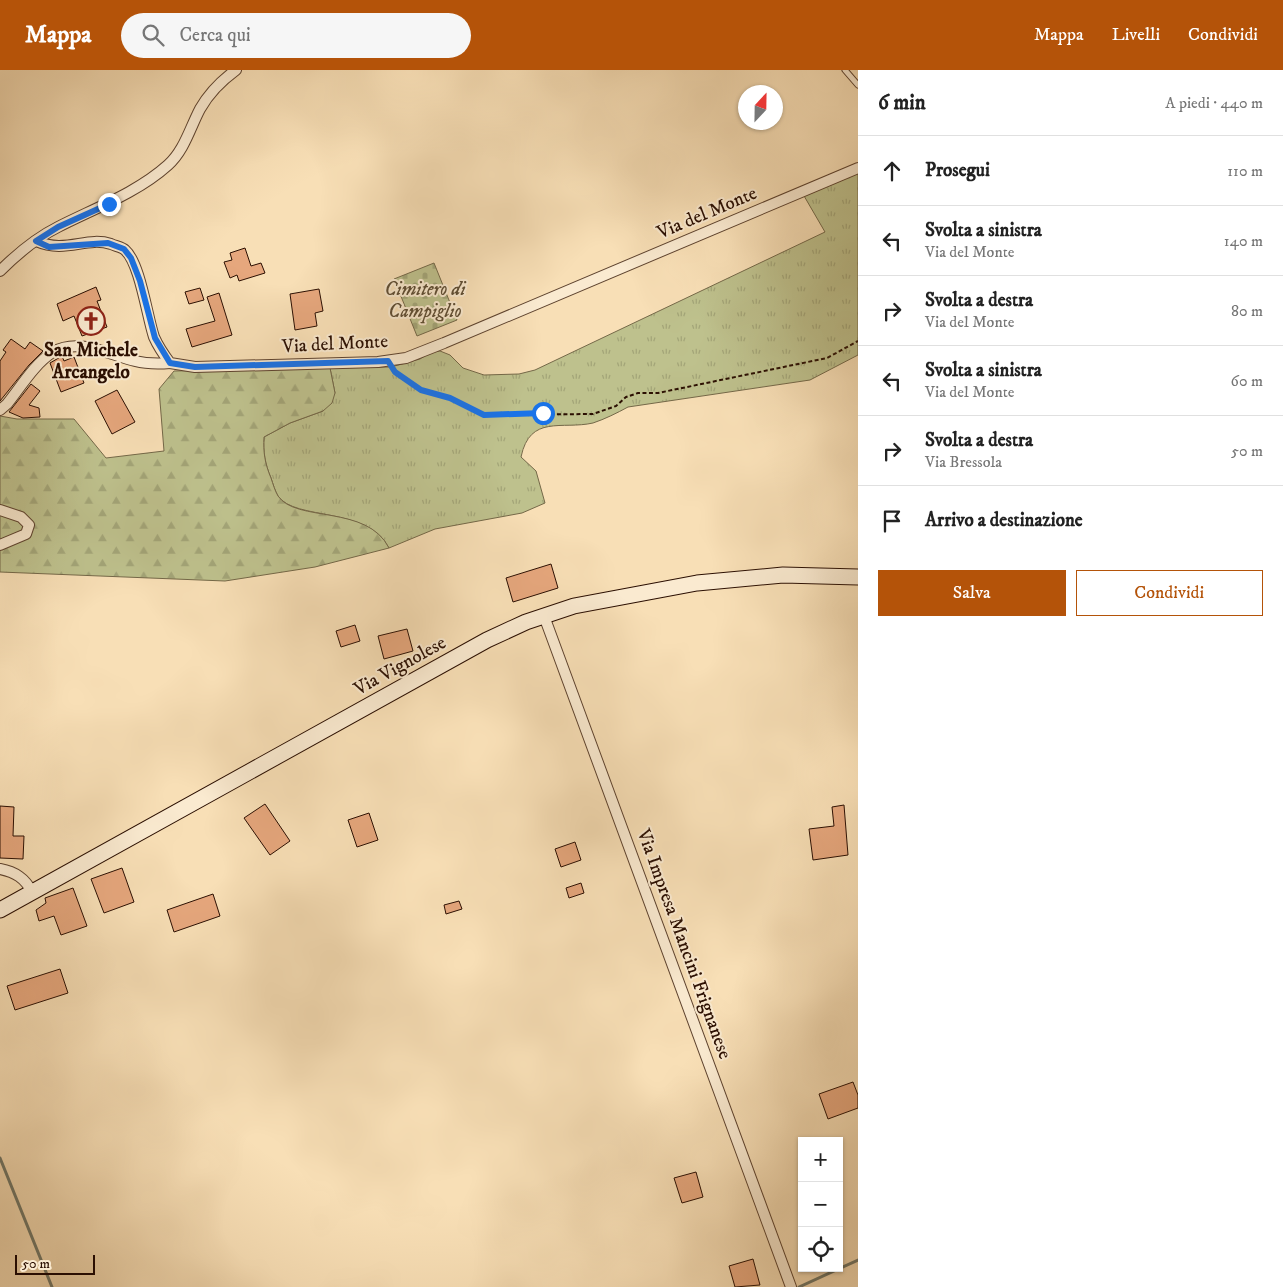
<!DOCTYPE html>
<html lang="it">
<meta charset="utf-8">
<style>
:root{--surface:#fff;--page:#f6f6f6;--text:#222;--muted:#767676;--line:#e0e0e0;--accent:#b45309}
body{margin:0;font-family:"IM FELL DW Pica",serif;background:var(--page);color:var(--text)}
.controls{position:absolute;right:15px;bottom:15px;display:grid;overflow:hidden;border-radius:0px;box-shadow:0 1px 4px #0004}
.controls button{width:45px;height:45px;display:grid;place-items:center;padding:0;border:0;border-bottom:1px solid var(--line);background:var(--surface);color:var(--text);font:25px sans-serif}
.compass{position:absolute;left:738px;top:15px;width:45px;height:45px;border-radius:50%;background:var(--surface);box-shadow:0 1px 4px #0004;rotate:22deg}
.scale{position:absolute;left:15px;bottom:12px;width:80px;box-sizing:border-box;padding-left:5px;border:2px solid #2b0f02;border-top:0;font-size:14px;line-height:18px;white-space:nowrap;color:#2b0f02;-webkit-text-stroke:4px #faead0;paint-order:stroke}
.stop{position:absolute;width:15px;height:15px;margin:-11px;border:4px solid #1a73e8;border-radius:50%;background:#fff}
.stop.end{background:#1a73e8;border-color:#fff;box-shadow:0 1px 5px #0008}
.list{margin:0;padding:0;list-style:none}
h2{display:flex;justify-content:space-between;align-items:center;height:65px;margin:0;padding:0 20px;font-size:21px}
h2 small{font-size:16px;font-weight:400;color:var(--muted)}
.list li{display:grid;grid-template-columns:32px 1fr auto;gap:15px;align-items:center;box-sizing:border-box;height:70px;padding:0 20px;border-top:1px solid var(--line)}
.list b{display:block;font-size:19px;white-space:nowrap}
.list p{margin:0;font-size:16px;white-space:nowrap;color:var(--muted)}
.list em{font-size:16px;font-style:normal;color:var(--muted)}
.actions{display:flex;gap:10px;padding:15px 20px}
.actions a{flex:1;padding:11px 0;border:1px solid var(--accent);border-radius:0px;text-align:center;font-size:18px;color:var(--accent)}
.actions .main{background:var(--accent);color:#fff}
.icon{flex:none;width:28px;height:28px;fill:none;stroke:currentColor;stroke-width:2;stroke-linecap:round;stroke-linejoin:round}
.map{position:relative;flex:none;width:858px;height:1217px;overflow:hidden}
header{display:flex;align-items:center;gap:30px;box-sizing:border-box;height:70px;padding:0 25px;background:var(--accent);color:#fff}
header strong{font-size:24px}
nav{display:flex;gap:28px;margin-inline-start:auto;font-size:18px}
.search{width:350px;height:45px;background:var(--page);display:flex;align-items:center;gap:12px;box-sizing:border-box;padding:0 18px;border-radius:28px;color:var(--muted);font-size:19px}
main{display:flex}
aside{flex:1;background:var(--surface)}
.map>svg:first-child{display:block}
.grass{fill:url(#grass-tufts);stroke:#746848}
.forest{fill:url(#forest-firs);stroke:#746848}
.cemetery{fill:url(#cemetery-stones);stroke:#746848}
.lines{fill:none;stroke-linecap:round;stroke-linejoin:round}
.stream{stroke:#6f7769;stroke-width:3}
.building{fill:#e6a77d;stroke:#2b0f02}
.lane-casing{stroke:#5e432f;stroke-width:7}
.street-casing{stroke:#5e432f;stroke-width:12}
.secondary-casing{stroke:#2b0f02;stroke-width:17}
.path{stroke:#2b0f02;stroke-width:2;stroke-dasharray:4 2.5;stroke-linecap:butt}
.lane{stroke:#faead0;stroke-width:5}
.street{stroke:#faead0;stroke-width:10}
.secondary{stroke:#faead0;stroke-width:15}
.route{stroke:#1a73e8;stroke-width:6}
.labels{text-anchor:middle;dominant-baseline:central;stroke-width:4;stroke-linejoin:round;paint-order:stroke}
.street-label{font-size:19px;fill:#2b0f02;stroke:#faead0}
.park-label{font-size:19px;font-style:italic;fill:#5e4d33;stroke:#faead0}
.poi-label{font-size:19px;font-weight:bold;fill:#2b0f02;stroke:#faead0}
</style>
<header>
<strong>Mappa</strong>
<div class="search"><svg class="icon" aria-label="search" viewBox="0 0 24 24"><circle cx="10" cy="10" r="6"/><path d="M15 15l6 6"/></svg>Cerca qui</div>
<nav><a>Mappa</a><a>Livelli</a><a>Condividi</a></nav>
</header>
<main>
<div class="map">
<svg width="858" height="1217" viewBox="0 0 858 1217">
<defs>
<pattern id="grass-tufts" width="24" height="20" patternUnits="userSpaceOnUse" patternTransform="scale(1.25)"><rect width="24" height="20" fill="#bec18d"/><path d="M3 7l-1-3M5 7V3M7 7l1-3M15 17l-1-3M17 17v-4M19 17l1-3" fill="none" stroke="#a3a578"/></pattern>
<pattern id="forest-firs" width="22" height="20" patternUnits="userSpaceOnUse" patternTransform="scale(1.25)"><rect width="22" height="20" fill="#bec18d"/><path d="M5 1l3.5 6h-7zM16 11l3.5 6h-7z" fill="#a3a578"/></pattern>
<pattern id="cemetery-stones" width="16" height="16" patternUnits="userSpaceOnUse" patternTransform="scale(1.25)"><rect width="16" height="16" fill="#bec18d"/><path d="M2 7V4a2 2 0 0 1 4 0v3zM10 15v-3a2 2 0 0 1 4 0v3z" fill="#a3a578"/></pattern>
</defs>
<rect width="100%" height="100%" fill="#f8dfb6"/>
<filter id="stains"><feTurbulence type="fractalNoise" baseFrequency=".004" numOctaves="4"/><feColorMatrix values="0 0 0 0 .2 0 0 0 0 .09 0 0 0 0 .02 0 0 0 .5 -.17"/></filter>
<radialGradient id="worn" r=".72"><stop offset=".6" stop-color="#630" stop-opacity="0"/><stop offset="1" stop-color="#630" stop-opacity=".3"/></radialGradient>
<path class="grass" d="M858,96v189l-48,25 -182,27c-11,6 -23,12 -35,16 -31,7 -63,-9 -72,34l15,14 9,32 -23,10 -87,16 -46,19c-21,-42 -94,-27 -111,-52 -3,-5 -5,-12 -7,-18 -6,-14 -8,-26 -7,-41l26,-14 33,-12 12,-18 -5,-25 61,-1 29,-8 11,-7 9,-1 10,4 13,13 21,7 35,-1 16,-4 290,-138 -25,-43z"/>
<path class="forest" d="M330,298l5,25 -3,10 -9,8 -33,12 -26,14c-1,15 1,27 7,41 2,6 4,13 7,18 18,27 89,8 111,52l-74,19 -90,14 -225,-9v-156l17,3h57l32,39 58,-7 -5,-62 15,-18z"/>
<path class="cemetery" d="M434,193l23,57 -40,16 -23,-57z"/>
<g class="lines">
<g class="stream">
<path d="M0,1088l52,129"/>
<path d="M799,1217l59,-27"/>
</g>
</g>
<g class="building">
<path d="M245,178l6,18 10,-3 4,10 -26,8 -2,-6 -7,3 -6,-16 8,-2 -2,-7z"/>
<path d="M96,217l5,13 -4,1 10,26 -25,9 -8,-20 -11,5 -6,-17z"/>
<path d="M200,218l4,12 -15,4 -4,-12z"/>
<path d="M319,219l4,22 -8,2 2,13 -22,4 -5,-36z"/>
<path d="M219,223l13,42 -40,12 -6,-18 29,-8 -8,-24z"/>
<path d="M11,269l14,10 5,-7 13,9 -14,14 -29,36v-40l6,-9 -3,-2z"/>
<path d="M62,286l2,5 10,-4 10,26 -23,9 -11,-29z"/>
<path d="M31,314l9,7 -11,14 10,3 1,9 -17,1 -14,-6z"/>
<path d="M117,320l18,32 -23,12 -17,-33z"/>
<path d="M551,494l7,24 -45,14 -7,-24z"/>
<path d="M355,555l5,16 -19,6 -5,-16z"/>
<path d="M407,559l6,22 -29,8 -6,-23z"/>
<path d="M265,734l25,37 -20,14 -26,-37z"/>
<path d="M844,735l4,50 -35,5 -4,-31 25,-3 -2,-19z"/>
<path d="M0,736l14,1 -1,29h11l-1,23 -23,-1z"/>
<path d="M369,743l9,27 -21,7 -9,-27z"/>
<path d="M575,772l6,18 -20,7 -6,-18z"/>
<path d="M122,798l12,34 -30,11 -13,-34z"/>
<path d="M581,813l3,10 -15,5 -3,-10z"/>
<path d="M73,818l14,38 -26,9 -7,-19 -15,5 -3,-11 10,-7 -1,-5z"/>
<path d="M213,824l7,22 -46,16 -7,-22z"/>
<path d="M459,831l3,8 -16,5 -2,-9z"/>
<path d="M60,899l8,24 -53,17 -8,-24z"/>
<path d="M853,1012l5,13v13l-30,11 -9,-25z"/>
<path d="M696,1102l7,25 -21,6 -8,-25z"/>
<path d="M753,1189l7,26 -25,2 -6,-21z"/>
</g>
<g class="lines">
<defs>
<path id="lane" d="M845,0l13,15"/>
<g id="street">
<path d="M36,171c30,13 50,-5 75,3 4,2 11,3 14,6 15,13 22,66 29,87 4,9 10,18 16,26l25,4 183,-5 28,-4 38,-15 414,-175"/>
<path d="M0,201c17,-17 36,-33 58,-44 35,-18 79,-34 110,-62 16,-14 22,-37 32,-56 9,-16 21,-28 36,-39"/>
<path d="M0,340l7,-6c13,-16 28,-41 46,-52 26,-15 57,3 82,9 12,3 23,3 35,2"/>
<path d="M0,440l21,7 8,8 -3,9 -26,11"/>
<path d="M544,546l247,671"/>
<path d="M0,799c15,3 25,9 32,23"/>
</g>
<path id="secondary" d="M0,840l487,-270 39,-18 48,-16 123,-23 86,-8 75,2"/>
</defs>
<use href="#lane" class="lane-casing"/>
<use href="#street" class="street-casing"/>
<use href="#secondary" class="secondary-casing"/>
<path class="path" d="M393,300l28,20 30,8 33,17 109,-1 23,-8 10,-9 12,-4h20l169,-35 31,-17"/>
<use href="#lane" class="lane"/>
<use href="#street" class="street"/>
<use href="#secondary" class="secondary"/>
</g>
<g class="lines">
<path class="route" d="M109,134l-51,23 -22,14 13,6 59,-4 16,6 7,9 9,23 15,57 15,25 25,4 193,-6 7,11 26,18 29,8 34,17 59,-2"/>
</g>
<defs>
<symbol id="church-ring" viewBox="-11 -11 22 22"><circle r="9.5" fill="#faead0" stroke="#8f2418" stroke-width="1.5"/><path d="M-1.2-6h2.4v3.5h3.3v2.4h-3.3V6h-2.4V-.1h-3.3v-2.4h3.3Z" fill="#8f2418"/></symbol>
</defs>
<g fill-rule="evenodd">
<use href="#church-ring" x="75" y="235" width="32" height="32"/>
</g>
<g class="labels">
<g class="street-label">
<text transform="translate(707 143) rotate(-23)">Via del Monte</text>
<text transform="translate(335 274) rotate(-3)">Via del Monte</text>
<text transform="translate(400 596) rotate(-29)">Via Vignolese</text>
<text transform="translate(684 874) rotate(70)">Via Impresa Mancini Frignanese</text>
</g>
<g class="park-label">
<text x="425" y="219">Cimitero di<tspan x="425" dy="22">Campiglio</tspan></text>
</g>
<g class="poi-label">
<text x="91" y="280">San Michele<tspan x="91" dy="22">Arcangelo</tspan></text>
</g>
</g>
<rect width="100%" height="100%" filter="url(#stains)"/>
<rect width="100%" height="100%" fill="url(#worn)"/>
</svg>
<div class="controls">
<button>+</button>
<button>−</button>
<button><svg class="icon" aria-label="locate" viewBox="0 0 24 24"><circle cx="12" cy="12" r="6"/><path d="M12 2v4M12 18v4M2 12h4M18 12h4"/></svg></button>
</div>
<svg class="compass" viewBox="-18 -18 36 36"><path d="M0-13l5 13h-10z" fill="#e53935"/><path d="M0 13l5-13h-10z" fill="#767676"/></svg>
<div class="scale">50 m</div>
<div class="stop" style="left:543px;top:343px"></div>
<div class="stop end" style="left:109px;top:134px"></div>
</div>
<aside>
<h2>6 min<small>A piedi · 440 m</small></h2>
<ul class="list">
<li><svg class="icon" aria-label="ahead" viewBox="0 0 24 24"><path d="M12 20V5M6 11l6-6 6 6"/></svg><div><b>Prosegui</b></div><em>110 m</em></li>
<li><svg class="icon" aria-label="left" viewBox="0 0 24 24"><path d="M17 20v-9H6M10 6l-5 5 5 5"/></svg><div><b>Svolta a sinistra</b><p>Via del Monte</p></div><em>140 m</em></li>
<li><svg class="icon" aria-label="right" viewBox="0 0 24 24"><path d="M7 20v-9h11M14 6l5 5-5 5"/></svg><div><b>Svolta a destra</b><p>Via del Monte</p></div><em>80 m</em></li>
<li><svg class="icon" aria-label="left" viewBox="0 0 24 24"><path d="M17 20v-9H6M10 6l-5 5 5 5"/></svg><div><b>Svolta a sinistra</b><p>Via del Monte</p></div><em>60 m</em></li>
<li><svg class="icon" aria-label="right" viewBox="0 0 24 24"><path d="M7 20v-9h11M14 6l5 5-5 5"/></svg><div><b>Svolta a destra</b><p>Via Bressola</p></div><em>50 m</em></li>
<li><svg class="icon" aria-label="arrive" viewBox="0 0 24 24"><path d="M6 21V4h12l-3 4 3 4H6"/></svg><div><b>Arrivo a destinazione</b></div></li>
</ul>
<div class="actions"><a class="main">Salva</a><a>Condividi</a></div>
</aside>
</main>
